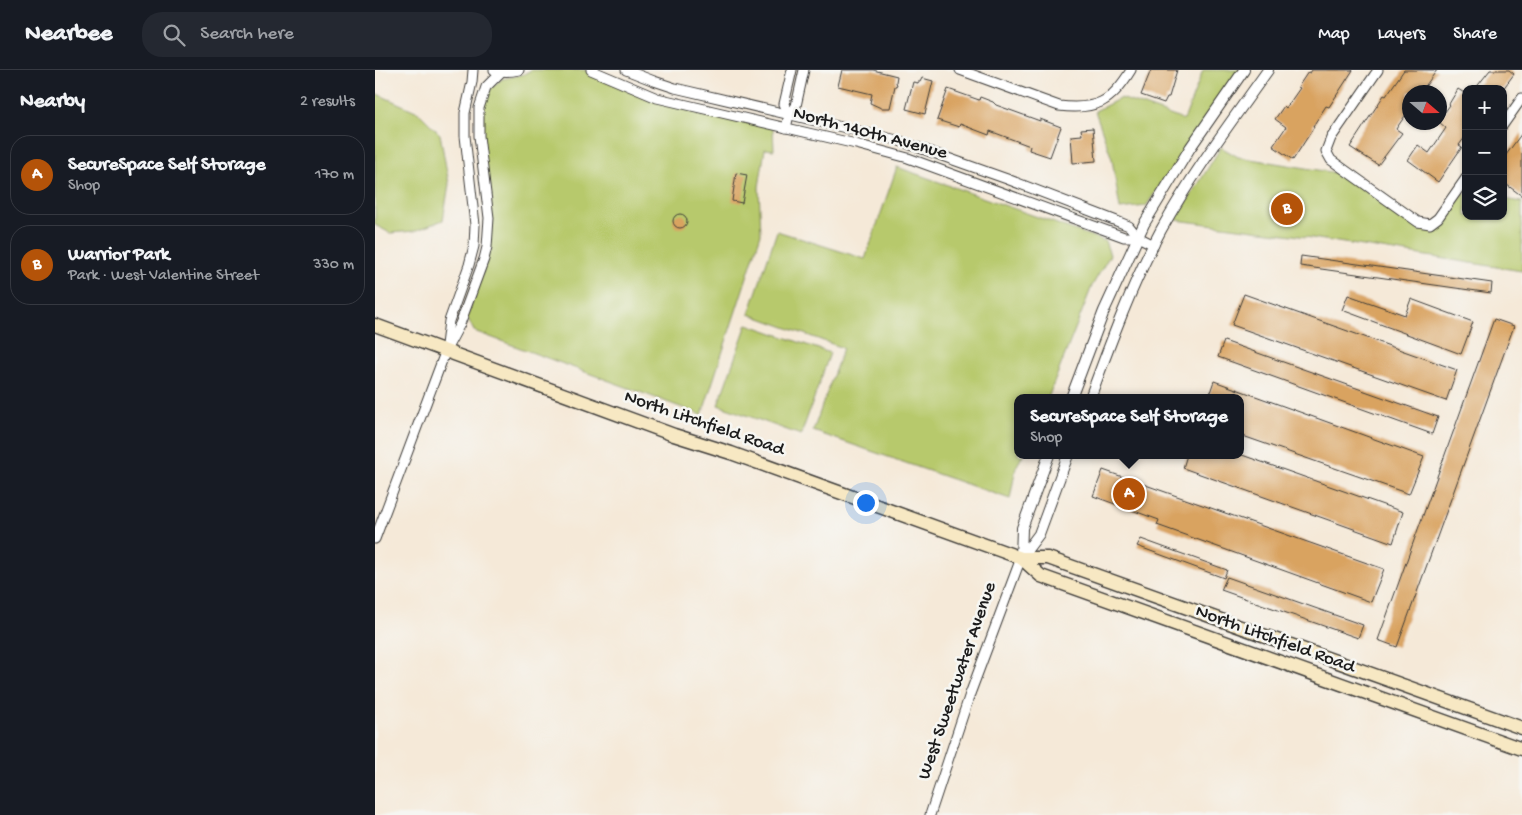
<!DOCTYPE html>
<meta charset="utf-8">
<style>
:root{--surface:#171b24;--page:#242831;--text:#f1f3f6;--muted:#9ea1a6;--line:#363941;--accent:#b45309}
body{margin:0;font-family:"Gochi Hand",sans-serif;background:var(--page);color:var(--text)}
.controls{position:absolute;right:15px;top:15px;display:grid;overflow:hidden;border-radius:10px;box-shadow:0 1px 4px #0004}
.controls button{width:45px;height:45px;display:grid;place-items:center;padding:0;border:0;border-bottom:1px solid var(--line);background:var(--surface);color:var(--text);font:25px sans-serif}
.compass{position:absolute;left:1027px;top:15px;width:45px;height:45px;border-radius:50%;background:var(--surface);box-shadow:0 1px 4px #0004;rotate:110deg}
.you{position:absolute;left:490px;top:432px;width:18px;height:18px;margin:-12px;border:4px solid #fff;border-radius:50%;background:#1a73e8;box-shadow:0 0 0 8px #1a73e833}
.badge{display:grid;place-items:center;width:32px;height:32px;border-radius:50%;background:var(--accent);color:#fff;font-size:16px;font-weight:700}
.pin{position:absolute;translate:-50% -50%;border:2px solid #fff;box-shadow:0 1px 5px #0006}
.popup{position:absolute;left:639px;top:324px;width:230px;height:65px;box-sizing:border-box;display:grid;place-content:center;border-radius:10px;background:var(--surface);filter:drop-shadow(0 1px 4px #0005);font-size:16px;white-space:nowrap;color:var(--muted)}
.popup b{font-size:19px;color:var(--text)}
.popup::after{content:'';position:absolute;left:50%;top:100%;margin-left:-10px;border:10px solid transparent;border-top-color:var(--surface)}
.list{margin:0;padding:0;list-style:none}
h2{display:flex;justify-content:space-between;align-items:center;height:65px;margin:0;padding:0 20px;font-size:21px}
h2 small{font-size:16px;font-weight:400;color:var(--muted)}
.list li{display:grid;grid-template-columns:32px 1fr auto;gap:15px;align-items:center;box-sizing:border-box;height:80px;margin:0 10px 10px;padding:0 10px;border:1px solid var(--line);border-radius:20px}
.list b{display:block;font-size:19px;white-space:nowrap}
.list p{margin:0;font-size:16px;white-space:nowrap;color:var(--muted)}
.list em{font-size:16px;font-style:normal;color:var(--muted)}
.icon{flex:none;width:28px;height:28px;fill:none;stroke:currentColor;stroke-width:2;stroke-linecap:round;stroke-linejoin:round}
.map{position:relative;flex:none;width:1147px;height:745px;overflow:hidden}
header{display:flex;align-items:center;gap:30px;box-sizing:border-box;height:70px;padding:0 25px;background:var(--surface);border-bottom:1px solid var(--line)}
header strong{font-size:24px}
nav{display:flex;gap:28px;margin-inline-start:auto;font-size:18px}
.search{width:350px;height:45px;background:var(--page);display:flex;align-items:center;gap:12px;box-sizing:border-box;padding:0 18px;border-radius:20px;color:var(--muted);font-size:19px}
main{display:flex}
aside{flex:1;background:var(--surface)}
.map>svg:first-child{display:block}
.green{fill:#b7c96c;stroke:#6a7244}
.building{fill:#d9a361}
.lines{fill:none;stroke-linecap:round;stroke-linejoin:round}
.minor-casing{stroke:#3d3b38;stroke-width:11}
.tertiary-casing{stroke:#3d3b38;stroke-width:12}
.secondary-casing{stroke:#3d3b38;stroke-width:15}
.minor{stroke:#fff;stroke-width:9}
.tertiary{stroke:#fff;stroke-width:10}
.secondary{stroke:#f7e8c3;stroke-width:12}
.labels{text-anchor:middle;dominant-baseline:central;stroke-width:5;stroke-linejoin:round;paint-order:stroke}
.street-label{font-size:19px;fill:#1c1c1c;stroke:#f6f6f2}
</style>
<header>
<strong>Nearbee</strong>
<div class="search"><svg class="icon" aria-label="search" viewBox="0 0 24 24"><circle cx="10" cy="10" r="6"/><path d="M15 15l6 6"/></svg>Search here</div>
<nav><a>Map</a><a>Layers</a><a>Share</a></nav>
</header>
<main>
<aside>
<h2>Nearby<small>2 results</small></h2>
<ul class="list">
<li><span class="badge">A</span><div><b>SecureSpace Self Storage</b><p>Shop</p></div><em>170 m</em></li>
<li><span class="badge">B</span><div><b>Warrior Park</b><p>Park · West Valentine Street</p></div><em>330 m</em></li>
</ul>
</aside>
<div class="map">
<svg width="1147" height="745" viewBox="0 0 1147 745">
<rect width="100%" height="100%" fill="#f6f6f2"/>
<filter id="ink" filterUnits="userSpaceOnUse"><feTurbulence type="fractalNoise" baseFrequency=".02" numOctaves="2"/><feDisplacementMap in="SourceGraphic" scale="10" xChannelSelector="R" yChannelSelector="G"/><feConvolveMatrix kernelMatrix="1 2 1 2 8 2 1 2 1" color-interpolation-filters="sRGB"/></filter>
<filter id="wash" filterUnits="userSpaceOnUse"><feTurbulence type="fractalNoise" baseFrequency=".0096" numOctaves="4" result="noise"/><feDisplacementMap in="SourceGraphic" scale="20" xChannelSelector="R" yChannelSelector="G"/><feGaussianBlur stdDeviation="1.12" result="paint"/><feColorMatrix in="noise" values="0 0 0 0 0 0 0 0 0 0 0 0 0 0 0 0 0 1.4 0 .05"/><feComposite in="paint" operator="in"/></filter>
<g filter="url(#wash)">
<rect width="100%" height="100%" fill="#f5e9d8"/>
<g class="green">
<path d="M156,0h55l38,17 149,41 1,22 -9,-1 -6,38 2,47 -59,181 -228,-84 -7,-14 21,-60 -7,-129 2,-24 8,-16 11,-9 22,-5z"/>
<path d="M828,0h37l-94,136 -26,3 -8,-50 -17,-48 26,-13 63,22z"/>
<path d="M0,23l43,19 22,22 9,50 -6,36 -28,11 -25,2 -15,-8z"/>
<path d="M846,77l17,10 105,17 73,52c26,6 34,-13 47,-33l3,1v22h37v-17l19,3v69l-229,-36 -117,-15z"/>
<path d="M522,97l208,74 5,14 -18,31 -44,112h-30v57h5l-7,12 -6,32 -197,-68 30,-83 -94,-34 28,-83 88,28z"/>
<path d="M372,254l83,29 -29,82 -83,-30z"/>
</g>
<g id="blocks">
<g class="building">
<path d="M467,0h31l24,6 -1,6 1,3 -2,1 -5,22h-9l-11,-5 2,-9 -34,-8z"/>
<path d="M776,0h26l-8,27h-2l-3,6 -23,-8z"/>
<path d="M937,0h41l-24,37 -3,-1 -13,20 1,1 -21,33 -20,-14 13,-19 -11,-8 9,-13 2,2 14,-20 -2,-1 10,-15 2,1z"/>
<path d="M1029,0h33l-16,22h-12v18l-13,19 6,4 -24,32 -28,-18 34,-52 2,1z"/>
<path d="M1115,0h19l5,4 -11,15h-28z"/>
<path d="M547,8l11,3 -8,33 -19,-5 7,-27 5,1v-1h2z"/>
<path d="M573,19l31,11 1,-3 13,5 3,3 44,16v-2l21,8 -11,30 -21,-7 1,-4 -40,-15 -1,4 -29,-11 -1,3 -22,-7z"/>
<path d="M1083,19l8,5v42l-7,9 3,2 -24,35 -30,-22 10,-15 11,8 17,-25 -7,-6v-2l11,-15 -1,-1z"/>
<path d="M718,58l3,33 -23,2 -2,-27 11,-1 -1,-6z"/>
<path d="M1147,63v63l-19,-14v-23z"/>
<path d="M361,103l11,2 -5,28 -10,-2z"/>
<circle cx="305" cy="151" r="7"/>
<path d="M926,186l191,27 -1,10 -191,-27z"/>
<path d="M869,224l213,76 -11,31 -214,-76z"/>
<path d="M973,225l57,20 6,-16 62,23 -12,32 -119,-44z"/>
<path d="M1119,249l20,7 -117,321 -19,-7z"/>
<path d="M849,271l214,76 -6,17 -214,-77z"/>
<path d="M839,311l210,76 -15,37 -169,-59v-37h-32z"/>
<path d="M812,385h55l161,57 -10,31 -210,-75z"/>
<path d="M728,400l281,99 -13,33 -214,-77 2,-5 -66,-24z"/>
<path d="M766,469l86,31 -3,8 -87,-32z"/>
<path d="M852,507l136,48 -5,13 -137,-48z"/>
</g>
</g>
</g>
<g filter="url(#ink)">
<use href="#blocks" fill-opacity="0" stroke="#3d3b38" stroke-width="1"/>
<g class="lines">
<defs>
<g id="minor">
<path d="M119,0c8,2 16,2 25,0"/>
<path d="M216,0l66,28 199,46 52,14 216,79h14"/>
<path d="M251,0l28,11 21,7 222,52 110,39 107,41 15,6 9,11 16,8"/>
<path d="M585,0l99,36c37,4 52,-3 72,-36"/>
<path d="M1003,0l-47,68 -5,13 5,9 87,62 12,2 8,-6 28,-40"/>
<path d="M414,45l-5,-11 8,-34"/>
<path d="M1128,55l19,-27"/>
<path d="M411,58l3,-13 7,-9 8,-36"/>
<path d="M71,275l3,-24 20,-56 5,-19 1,-21 -10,-89v-23l7,-31 1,-12"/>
<path d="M0,469l71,-189 14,-26 24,-65 3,-12 2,-29 -10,-82v-28l7,-21 15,-15"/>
<path d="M555,745l40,-121 51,-136"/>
</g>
<g id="tertiary">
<path d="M696,328l33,-87 40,-87 46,-76 54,-78"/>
<path d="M715,328c21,-57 42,-114 71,-168 31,-56 70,-108 107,-160"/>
<path d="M646,488l18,-24 29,-79"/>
<path d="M646,488l1,-30 27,-73"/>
</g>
<g id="secondary">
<path d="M0,255l299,110 57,18 290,105h27l474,170"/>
<path d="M646,488l20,18 481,173"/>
</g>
</defs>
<use href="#minor" class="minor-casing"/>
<use href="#tertiary" class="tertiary-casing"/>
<use href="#secondary" class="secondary-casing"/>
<use href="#minor" class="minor"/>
<use href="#tertiary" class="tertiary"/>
<use href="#secondary" class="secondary"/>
</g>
</g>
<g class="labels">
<g class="street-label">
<text transform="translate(495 64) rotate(15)">North 140th Avenue</text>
<text transform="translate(329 354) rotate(19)">North Litchfield Road</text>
<text transform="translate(900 570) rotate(20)">North Litchfield Road</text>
<text transform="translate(583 611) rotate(-71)">West Sweetwater Avenue</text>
</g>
</g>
</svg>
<div class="controls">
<button>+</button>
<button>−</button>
<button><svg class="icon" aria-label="layers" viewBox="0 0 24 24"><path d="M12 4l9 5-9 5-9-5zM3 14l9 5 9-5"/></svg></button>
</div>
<svg class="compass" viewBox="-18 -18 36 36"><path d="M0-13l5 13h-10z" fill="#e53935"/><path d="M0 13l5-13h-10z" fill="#9ea1a6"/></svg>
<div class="you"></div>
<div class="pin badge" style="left:754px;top:424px">A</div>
<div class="popup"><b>SecureSpace Self Storage</b>Shop</div>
<div class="pin badge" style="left:912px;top:139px">B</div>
</div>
</main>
